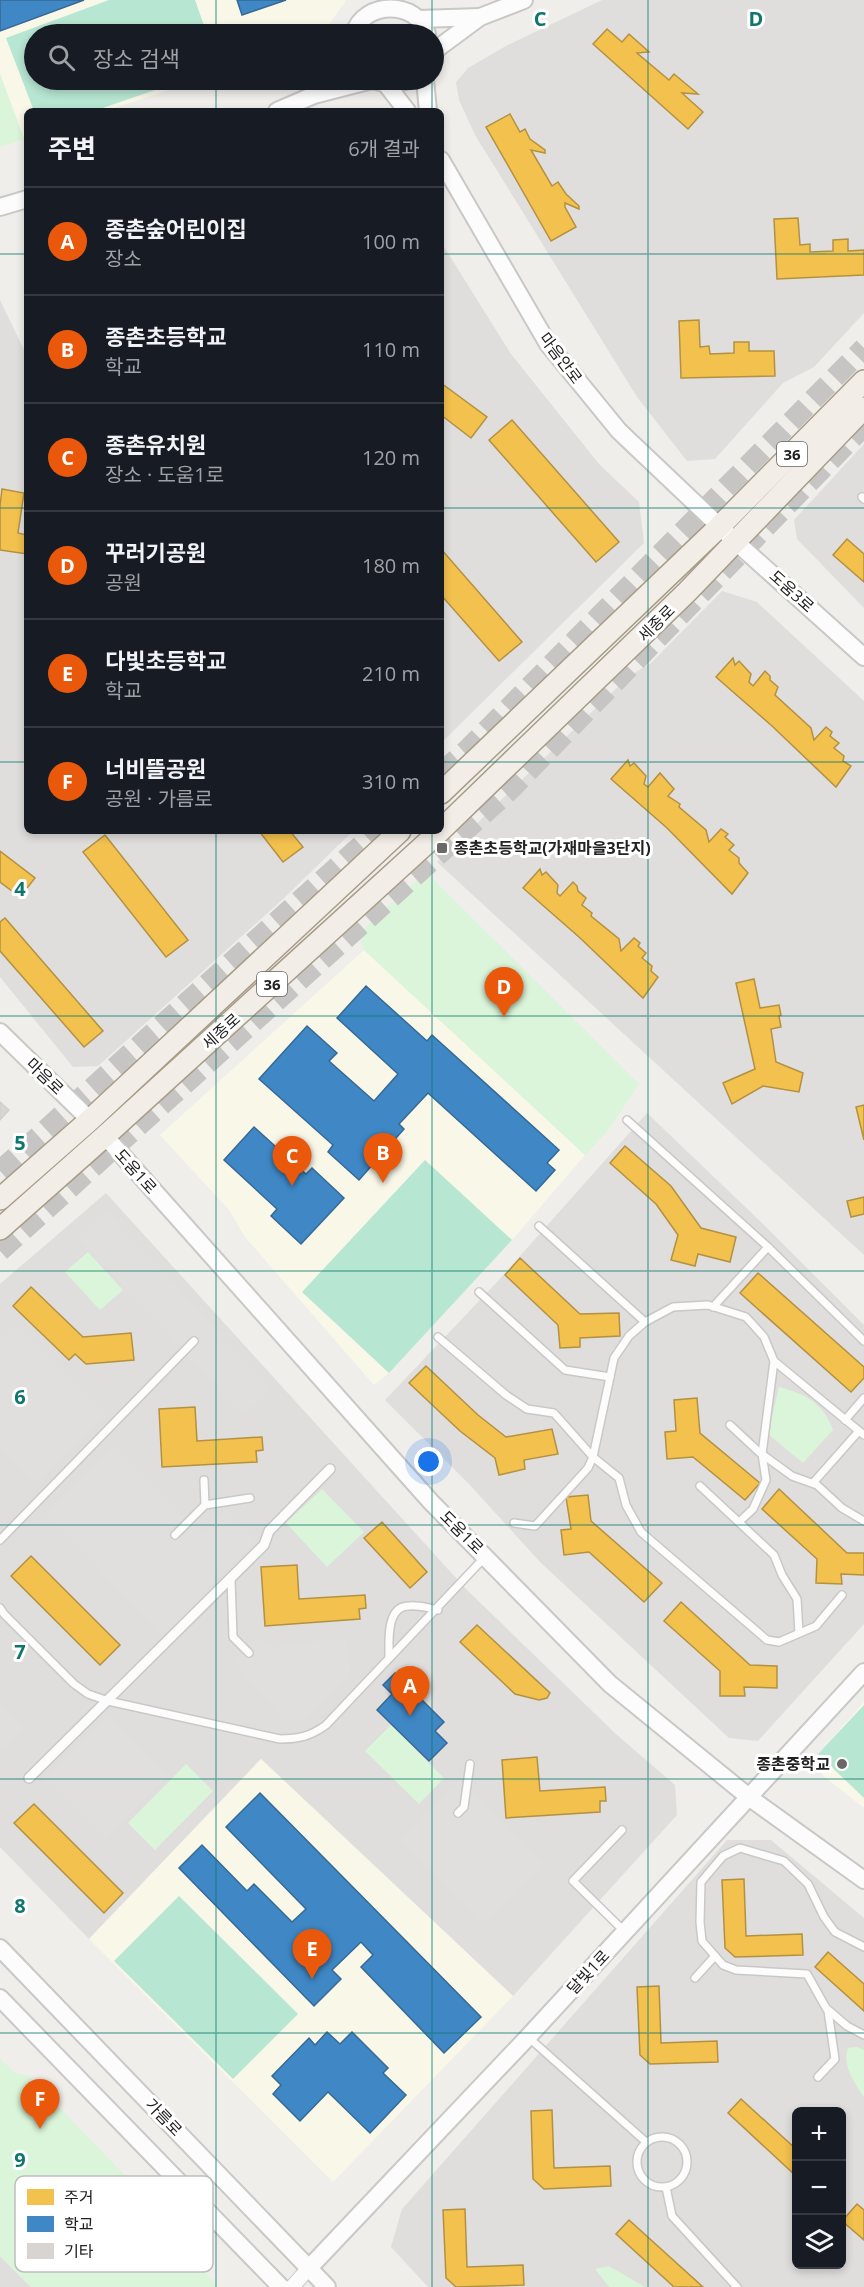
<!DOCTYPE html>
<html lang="ko">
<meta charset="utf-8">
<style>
:root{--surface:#171b24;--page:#20242c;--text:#f1f3f6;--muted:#9ea1a6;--line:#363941;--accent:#ea580c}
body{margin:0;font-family:"Open Sans","Noto Sans KR",sans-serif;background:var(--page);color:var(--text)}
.controls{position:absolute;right:18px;bottom:18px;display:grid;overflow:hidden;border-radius:9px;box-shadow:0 3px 9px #0003}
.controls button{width:54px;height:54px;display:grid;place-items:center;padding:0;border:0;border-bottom:2px solid var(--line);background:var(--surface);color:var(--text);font:30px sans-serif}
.you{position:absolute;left:429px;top:1462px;width:21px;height:21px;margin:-15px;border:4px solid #fff;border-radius:50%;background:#1a73e8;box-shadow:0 0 0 9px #1a73e833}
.badge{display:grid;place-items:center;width:39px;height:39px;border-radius:50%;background:var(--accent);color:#fff;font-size:20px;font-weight:700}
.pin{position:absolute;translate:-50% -50px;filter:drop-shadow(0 2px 3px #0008)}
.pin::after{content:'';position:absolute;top:32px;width:21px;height:18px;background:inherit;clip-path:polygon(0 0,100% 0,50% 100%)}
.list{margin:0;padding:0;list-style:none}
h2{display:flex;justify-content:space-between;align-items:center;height:78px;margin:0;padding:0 24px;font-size:26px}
h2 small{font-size:20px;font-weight:400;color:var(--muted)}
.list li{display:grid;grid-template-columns:39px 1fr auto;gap:18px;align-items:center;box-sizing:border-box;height:108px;padding:0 24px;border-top:2px solid var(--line)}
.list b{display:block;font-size:22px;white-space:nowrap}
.list p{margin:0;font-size:20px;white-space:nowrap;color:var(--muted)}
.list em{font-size:20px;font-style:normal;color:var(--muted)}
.icon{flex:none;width:33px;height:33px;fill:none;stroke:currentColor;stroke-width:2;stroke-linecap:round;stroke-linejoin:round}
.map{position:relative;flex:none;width:864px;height:2287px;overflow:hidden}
.search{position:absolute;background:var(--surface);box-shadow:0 3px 9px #0003;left:24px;top:24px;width:420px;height:66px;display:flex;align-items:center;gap:15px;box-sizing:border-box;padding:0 21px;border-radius:33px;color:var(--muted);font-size:22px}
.panel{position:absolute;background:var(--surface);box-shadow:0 3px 9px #0003;left:24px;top:108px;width:420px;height:726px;border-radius:9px}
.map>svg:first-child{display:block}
.residential{fill:#dfdedc;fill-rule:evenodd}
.education{fill:#f8f7e8}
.park{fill:#daf5da}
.pitch{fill:#b7e6d2}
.parking{fill:#e0dfde}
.homes{fill:#f2c14e;stroke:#b49141;stroke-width:1.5}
.schools{fill:#3f88c5;stroke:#366994;stroke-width:1.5}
.building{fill:#d7d4d2;stroke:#d3d0cc;stroke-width:1.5}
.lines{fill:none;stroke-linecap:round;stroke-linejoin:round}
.trunk-tunnel{stroke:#c7c5c3;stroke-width:21;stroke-dasharray:21 10;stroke-linecap:butt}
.service-casing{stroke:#c9c8c7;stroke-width:10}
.pedestrian-casing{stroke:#c9c8c7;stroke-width:12}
.minor-casing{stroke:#c9c8c7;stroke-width:16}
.tertiary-casing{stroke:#c9c8c7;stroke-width:20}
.primary-casing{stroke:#a79c86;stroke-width:24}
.service{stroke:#fdfcfc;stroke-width:7}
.pedestrian{stroke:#fdfcfc;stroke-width:9}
.minor{stroke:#fdfcfc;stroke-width:14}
.tertiary{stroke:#fdfcfc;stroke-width:16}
.primary{stroke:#f3ede7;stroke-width:21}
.grid{fill:none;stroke:#0f766e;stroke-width:1.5;stroke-opacity:0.55}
.poi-dot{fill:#6a6968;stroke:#fff;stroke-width:2}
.labels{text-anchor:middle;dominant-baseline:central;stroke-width:6;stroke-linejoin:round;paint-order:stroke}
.shield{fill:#fff;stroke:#646464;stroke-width:1.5}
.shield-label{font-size:15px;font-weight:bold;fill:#222}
.street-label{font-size:16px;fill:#222;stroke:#fff}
.poi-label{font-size:16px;font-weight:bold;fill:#222;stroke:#fff;text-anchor:start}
.key{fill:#fff;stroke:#bdbdbd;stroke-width:1.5}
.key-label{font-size:16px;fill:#222}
.grid-label{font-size:20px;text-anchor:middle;font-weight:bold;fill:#0f766e;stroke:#fff;stroke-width:6;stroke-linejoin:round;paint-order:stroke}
</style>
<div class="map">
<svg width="864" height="2287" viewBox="0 0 864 2287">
<rect width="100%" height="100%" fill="#f0eeeb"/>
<g class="residential">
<path d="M602,0h262v313l-50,54 -31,16 -68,76 -28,2 -50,-64 -162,-262 -16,-35 -3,-18 12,-14 38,-22z"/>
<path d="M441,242l70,112 88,110 40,38 5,41 -203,200z"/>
<path d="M0,300l27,56v475h326l-70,68 -185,167 -25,1 -73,-90z"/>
<path d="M864,444v164l-67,-69 -3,-19z"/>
<path d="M722,591l35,11 107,99v554l-427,-393 192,-186 22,-13z"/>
<path d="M647,1113l114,109 103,103v299l-106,117 -29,-3 -189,-176 -71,-78 -84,-84 112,-118z"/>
<path d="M106,1193l361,397 150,145 58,50 2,30 -164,181 -252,-237 -172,180 -89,-92v-563z"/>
<path d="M727,1840h44l93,78v369h-436l-37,-40 11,-38zM796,2112h46v152h-46z"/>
<path d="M0,2256l31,31h-31z"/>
</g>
<g class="education">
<path d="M0,0h345v2l-23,32h-288v46h164l-92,31h-79v27l-3,1 -24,-65z"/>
<path d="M364,950l221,205 -73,85 -123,133 -15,12 -129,-148 -16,-27 -69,-75z"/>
<path d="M864,1702v106l-42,-33 -4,-21z"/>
<path d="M261,1759l252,237 -180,186 -244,-243z"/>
</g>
<g class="park">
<path d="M0,74l24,65 -24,8z"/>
<path d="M426,872l213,212 -30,45 -24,26 -221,-205 -6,-16z"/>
<path d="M88,1252l35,38 -23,20 -35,-38z"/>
<path d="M779,1387c27,7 44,16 54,43l-30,33 -35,-29z"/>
<path d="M322,1489l42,43 -37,35 -41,-44z"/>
<path d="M391,1725l53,53 -25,26 -54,-53z"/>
<path d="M186,1764l27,27 -58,59 -27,-27z"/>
<path d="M857,2047l7,3v47c-10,-14 -22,-32 -16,-49z"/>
<path d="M0,2059l15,14 14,3 103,107 14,30 69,70 1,4h-185l-31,-31z"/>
<path d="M609,2266l36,21h-36l-14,-18z"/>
</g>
<g class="pitch">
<path d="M109,0h86l12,34h-173v46h150l-90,31h-60l-28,-73z"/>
<path d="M425,1160l87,80 -123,133 -87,-81z"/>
<path d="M864,1705v93l-46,-44z"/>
<path d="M179,1896l119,118 -65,65 -119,-118z"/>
</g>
<g class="parking">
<path d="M106,1211l165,178 -28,26 -165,-179z"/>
<path d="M16,1325l89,88 -70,70 -35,-35v-107z"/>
<path d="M115,1447l87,86 24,-23 30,31 -93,94 -117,-119z"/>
<path d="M259,1637l14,10 72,-9 6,35 -47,47h-19l-52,-58z"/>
<path d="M0,1701l24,25 -23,23 -1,-1z"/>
<path d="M106,1716l60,60 -62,62 -60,-59z"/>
<path d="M459,1780l84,83 -59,61 -85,-83z"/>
</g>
<g class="homes">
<path d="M607,29l15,13 7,-8 20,18 -12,1 32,27 5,-6 24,20 -16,-1 21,19 -15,17 -95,-85z"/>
<path d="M510,114l10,18 5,-3 5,10 15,11v3l-14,-3 21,36 6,-4 8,12 13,12v3l-14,-6v4l11,20 -25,14 -65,-114z"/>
<path d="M798,218l2,27 10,-1v8l23,-1v-11l15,-1v12l16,-1v25l-87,4 -3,-60z"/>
<path d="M699,320l1,27 9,-1 1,8 24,-1v-11h15v9h25l1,25 -94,2 -2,-57z"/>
<path d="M441,383l46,34 -16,21 -30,-23z"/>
<path d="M512,420l107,122 -23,20 -107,-122z"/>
<path d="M2,489l22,4 -6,40 9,2v19l-27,-4v-44z"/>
<path d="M847,539l17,15v28l-31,-27z"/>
<path d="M441,549l81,93 -23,19 -58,-66z"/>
<path d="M733,658l2,7 4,-4 12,13 -2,8 4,4 12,-15 5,5v4l8,7 -3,8 36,33 3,12 12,-13 6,5 -2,4 9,7 -5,5 10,8 -1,5 8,5 -15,21 -64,-61 -56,-49z"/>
<path d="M628,760l2,6 4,-3 12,13 -2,8 4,3 12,-14 14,16 -6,7 12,8 -1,3 27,23 3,12 12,-13 7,5 -3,3 9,8 -5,5 10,8v5l9,10 -16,21 -65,-66 -56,-49z"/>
<path d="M259,831h31l13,16 -20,15z"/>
<path d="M105,835l83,105 -22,17 -83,-105z"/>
<path d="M0,851l35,27 -15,19 -20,-15z"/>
<path d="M540,869l2,6 4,-3 12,13 -1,8 3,3 13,-14 4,4 1,5 8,7 -4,7 10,8 -1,3 28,23 2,12 13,-13 6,5 -2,3 8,7 -4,5 10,8 -1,5 7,6 -15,21 -64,-61 -56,-49z"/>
<path d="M5,918l98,113 -19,16 -84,-96v-29z"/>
<path d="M754,979l6,29 19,-3 2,10 -2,1 2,11 -10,2 5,33 27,11 -4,19 -36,-6 -31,18 -9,-21 32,-14 -19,-86z"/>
<path d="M864,1105v35l-8,-33z"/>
<path d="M625,1146l46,40 30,42 35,9 -6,25 -32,-8 -3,12 -24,-6 7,-25 -22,-31 -46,-41z"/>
<path d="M864,1197v17l-13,3 -4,-16z"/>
<path d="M520,1258l60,56 39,-1 1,23 -40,2v9l-20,1 -2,-23 -53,-50z"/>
<path d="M758,1273l106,94v11l-13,14 -111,-99z"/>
<path d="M31,1287l52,50 48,-4 3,27 -48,4 -11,-10 -6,6 -56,-54z"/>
<path d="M426,1366l52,49 28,22 46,-8 6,25 -34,6 1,9 -26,6 -4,-17 -35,-27 -51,-48z"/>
<path d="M697,1398l3,35 60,50 -15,17 -52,-43 -26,2 -2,-27 11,-1 -2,-31z"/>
<path d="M195,1407l2,34 65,-4 1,13 -7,1 1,11 -95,5 -3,-58z"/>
<path d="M779,1489l68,64h17v22l-23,-1 1,10 -26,-1 1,-24 -55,-50z"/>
<path d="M588,1495l3,26 71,62 -18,19 -55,-50 -25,3 -3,-25 10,-1 -5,-32z"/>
<path d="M382,1522l45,50 -17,16 -46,-50z"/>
<path d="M31,1556l89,89 -20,20 -89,-89z"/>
<path d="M297,1565l2,34 66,-4 1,13 -7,1 1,10 -95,7 -4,-59z"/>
<path d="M681,1602l69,63 27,1v22l-33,-1 1,9h-25v-25l-56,-50z"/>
<path d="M477,1625l73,68 -3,5 -8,2 -24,-6 -55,-52z"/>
<path d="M537,1757l3,34 65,-4 1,14h-6v11l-94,6 -4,-58z"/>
<path d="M34,1804l89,89 -19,20 -90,-90z"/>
<path d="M744,1879l2,57 56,-2 1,21 -68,2 -10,-9 -3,-68z"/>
<path d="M828,1952l36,32v27l-49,-44z"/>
<path d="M659,1986l2,57 56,-2 1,21 -68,2 -10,-9 -3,-68z"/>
<path d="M741,2099l55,50v27l-68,-63z"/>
<path d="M552,2110l2,58 56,-2 1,20 -67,3 -11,-10 -2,-68z"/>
<path d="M857,2204l7,6v30l-22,-19z"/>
<path d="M465,2209l2,58 56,-2 1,20 -68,2 -10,-9 -3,-68z"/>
<path d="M629,2220l74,67h-29l-58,-53z"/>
</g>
<g class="schools">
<path d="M0,0h84l-84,31z"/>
<path d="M237,0h49l-44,15z"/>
<path d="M366,986l61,55 5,-6 127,115 -12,13 8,7 -19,21 -108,-98 -29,31 5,5 -45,51 -31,-28 5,-7 -74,-66 48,-53 30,27 -8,8 45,40 24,-27 -61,-56z"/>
<path d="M254,1127l52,47 6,-6 32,30 -43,46 -30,-28 6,-7 -53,-49z"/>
<path d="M395,1673l49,49 -9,9 12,12 -18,18 -52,-51 15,-16 -9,-9z"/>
<path d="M260,1793l221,224 -37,36 -83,-86 12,-12 -12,-13 -29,28 9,9 -27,27 -135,-138 23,-23 45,46 7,-7 38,38 14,-13 -80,-82z"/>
<path d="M327,2032l13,12 12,-12 36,36 -5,5 23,22 -36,38 -42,-41 -28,29 -27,-27 8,-9 -9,-9 37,-38 6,7z"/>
</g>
<path class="building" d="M0,1102l9,8 -9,10z"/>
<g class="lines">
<g class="trunk-tunnel">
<path d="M441,773l27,-24 396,-401"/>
<path d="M0,1171l377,-340"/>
<path d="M0,1251l510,-461 354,-364"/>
</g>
<defs>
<g id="service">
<path d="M862,497l2,2"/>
<path d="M627,1120l141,127 96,94"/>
<path d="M539,1226l106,96"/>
<path d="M479,1292l86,78 45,7"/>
<path d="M713,1307l55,-60"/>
<path d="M438,1337l68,58 21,14 27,4 39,44 26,21 7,27 15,27 126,108 12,2 37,-16 26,-31"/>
<path d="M845,1420l19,-22"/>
<path d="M730,1425l29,27 33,24 25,9 25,23 22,13"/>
<path d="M204,1480l1,25"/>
<path d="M813,1483l46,-52"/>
<path d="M700,1486l74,69 8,20 15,24 2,34"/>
<path d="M739,1522l14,-13 13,-29 -4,-26 12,-93"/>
<path d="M514,1523l21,3 53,-58 5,-11 21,-99 15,-22 16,-14 28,-15 35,-2 38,12 18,20 10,24 90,74"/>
<path d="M175,1535l30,-30 45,-7"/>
<path d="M0,1540l194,-199"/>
<path d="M231,1579l2,58 16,16"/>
<path d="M0,1608l4,6 70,70 14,10 20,7 172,38c19,0 31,-3 46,-14l158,-167"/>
<path d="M389,1657c0,-16 -3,-51 20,-51 9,-1 20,2 29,4"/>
<path d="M458,1813l6,-6 6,-43"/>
<path d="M622,1830l-49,51 52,51"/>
<path d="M864,1947l-29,-15 -11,-15 -16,-33 -24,-23 -44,-13 -17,8 -22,26 -1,40 2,19 21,24 13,5 71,4 19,34 21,18 17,9"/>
<path d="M695,1978l20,-22"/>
<path d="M528,2037l118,105"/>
<path d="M818,2077l17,-18 -7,-48"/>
<circle cx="662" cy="2162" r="25"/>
<path d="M666,2187l6,29 65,71"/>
</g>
<path id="pedestrian" d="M29,1778l235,-233 5,-14 61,-62"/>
<path id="minor" d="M292,2287l17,-19"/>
<g id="tertiary">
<path d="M419,19l61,-2"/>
<path d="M354,34c9,-34 64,-34 73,0"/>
<path d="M434,51l46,-34 44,-17"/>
<path d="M372,80c13,4 23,5 36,0"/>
<path d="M425,80l3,31"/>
<path d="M386,84l21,27"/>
<path d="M277,111l37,-16 58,-15"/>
<path d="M441,160l107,184 71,87 117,111 128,115"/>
<path d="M0,207l27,-8"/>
<path d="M0,1032l90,88"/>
<path d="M105,1136l326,366 179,182 140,114 114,82"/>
<path d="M0,1948l327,339"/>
<path d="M0,1998l281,289"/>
<path d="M309,2268l219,-231 336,-365"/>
</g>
<g id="primary">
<path d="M441,793l278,-266 145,-146"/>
<path d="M441,830l246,-238 177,-184"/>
<path d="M0,1199l90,-79 310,-289"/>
<path d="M0,1229l105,-93 335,-305"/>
</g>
</defs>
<use href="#service" class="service-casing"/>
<use href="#pedestrian" class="pedestrian-casing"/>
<use href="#minor" class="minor-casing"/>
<use href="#tertiary" class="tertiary-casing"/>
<use href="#primary" class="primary-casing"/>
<use href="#service" class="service"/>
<use href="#pedestrian" class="pedestrian"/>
<use href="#minor" class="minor"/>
<use href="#tertiary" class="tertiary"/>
<use href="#primary" class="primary"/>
</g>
<path class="grid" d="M216,0v34M432,0v34M648,0v2287M216,80v31M432,80v31M0,254h27M441,254h423M0,508h27M441,508h423M0,762h27M441,762h423M216,831v1456M432,831v1456M0,1016h864M0,1271h864M0,1525h864M0,1779h864M0,2033h864"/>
<g class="poi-dot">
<rect x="436" y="842" width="12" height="12" rx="3"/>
<circle cx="842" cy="1764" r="6"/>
</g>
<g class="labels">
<g class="shield">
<rect x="777" y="442" width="30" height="24" rx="4.5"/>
<rect x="257" y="972" width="30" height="24" rx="4.5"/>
</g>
<g class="shield-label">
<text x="792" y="454">36</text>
<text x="272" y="984">36</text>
</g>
<g class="street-label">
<text transform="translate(561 358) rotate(53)">마음안로</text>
<text transform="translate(792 591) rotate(42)">도움3로</text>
<text transform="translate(656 623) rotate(-45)">세종로</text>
<text transform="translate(221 1031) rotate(-42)">세종로</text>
<text transform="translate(45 1076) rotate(44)">마음로</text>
<text transform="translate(136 1171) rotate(48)">도움1로</text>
<text transform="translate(462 1532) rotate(45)">도움1로</text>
<text transform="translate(588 1972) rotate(-47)">달빛1로</text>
<text transform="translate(164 2117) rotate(46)">가름로</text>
</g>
<g class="poi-label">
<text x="454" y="848">종촌초등학교(가재마을3단지)</text>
<text x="830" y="1764" text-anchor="end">종촌중학교</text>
</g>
</g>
<rect x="15" y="2176" width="198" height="96" rx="9" class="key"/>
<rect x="27" y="2189" width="27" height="16" fill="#f2c14e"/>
<rect x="27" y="2216" width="27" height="16" fill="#3f88c5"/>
<rect x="27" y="2243" width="27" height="16" fill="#d7d4d2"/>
<g class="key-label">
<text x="64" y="2203">주거</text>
<text x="64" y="2230">학교</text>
<text x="64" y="2257">기타</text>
</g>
<g class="grid-label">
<text x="540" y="26">C</text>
<text x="756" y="26">D</text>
<text x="20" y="896">4</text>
<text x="20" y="1150">5</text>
<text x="20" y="1404">6</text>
<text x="20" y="1659">7</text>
<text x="20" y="1913">8</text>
<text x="20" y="2167">9</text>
</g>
</svg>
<div class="controls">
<button>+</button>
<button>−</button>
<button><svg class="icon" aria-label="layers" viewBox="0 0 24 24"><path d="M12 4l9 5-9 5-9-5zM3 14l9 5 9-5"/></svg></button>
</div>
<div class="you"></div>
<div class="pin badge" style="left:410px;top:1716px">A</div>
<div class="pin badge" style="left:383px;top:1183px">B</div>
<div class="pin badge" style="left:292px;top:1186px">C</div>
<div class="pin badge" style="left:504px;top:1017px">D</div>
<div class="pin badge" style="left:312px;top:1979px">E</div>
<div class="pin badge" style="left:40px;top:2129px">F</div>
<div class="search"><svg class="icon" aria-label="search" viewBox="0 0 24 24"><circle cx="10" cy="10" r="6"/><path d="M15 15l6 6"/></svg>장소 검색</div>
<section class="panel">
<h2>주변<small>6개 결과</small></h2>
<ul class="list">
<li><span class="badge">A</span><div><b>종촌숲어린이집</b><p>장소</p></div><em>100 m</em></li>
<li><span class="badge">B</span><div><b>종촌초등학교</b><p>학교</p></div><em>110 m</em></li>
<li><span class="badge">C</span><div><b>종촌유치원</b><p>장소 · 도움1로</p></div><em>120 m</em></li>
<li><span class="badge">D</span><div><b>꾸러기공원</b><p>공원</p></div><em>180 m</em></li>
<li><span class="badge">E</span><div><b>다빛초등학교</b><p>학교</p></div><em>210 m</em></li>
<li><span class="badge">F</span><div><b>너비뜰공원</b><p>공원 · 가름로</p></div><em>310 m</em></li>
</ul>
</section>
</div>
